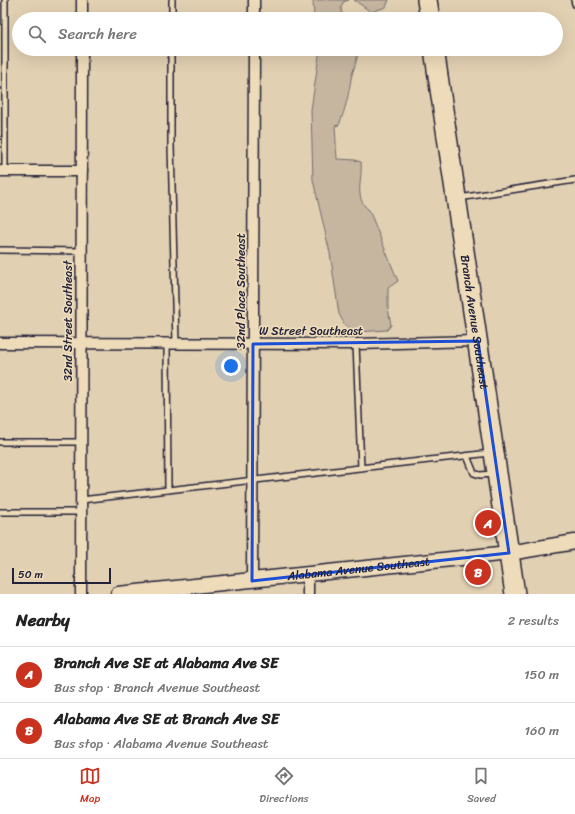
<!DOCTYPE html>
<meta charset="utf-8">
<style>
:root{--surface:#fff;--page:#f2f2f2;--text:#222;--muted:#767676;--line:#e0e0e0;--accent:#c8321e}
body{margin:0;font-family:Sriracha,sans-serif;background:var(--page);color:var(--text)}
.scale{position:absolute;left:12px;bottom:10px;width:99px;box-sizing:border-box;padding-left:4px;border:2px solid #22223b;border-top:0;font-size:11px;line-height:14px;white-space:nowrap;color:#22223b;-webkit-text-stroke:3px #eedbb9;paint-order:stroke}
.you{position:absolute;left:231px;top:366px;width:14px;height:14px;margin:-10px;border:3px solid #fff;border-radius:50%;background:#1a73e8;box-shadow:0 0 0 6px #1a73e833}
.badge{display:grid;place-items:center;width:26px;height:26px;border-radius:50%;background:var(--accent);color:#fff;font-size:13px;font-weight:700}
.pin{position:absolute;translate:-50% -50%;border:2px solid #fff;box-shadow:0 1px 4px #0006}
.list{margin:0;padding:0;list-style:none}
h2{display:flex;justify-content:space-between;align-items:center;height:52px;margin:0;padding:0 16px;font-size:17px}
h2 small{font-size:13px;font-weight:400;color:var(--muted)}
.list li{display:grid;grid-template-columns:26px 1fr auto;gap:12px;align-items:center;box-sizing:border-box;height:56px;padding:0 16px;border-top:1px solid var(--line)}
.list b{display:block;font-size:15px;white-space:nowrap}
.list p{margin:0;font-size:13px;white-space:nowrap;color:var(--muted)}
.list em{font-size:13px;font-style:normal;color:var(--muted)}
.icon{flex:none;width:22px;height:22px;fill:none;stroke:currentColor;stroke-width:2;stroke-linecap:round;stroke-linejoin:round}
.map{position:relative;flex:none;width:575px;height:594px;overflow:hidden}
.search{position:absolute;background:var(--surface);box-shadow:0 4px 16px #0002;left:12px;right:12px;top:12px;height:44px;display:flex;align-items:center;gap:10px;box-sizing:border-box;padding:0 14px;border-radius:22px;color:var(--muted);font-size:15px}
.sheet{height:164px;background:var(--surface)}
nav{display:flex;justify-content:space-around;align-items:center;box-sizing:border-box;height:56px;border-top:1px solid var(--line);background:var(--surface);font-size:11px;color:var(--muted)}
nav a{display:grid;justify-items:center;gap:2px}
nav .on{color:var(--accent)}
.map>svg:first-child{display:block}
.green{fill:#c6b6a0;stroke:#746c6e}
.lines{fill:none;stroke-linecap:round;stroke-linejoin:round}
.lane-casing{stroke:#22223b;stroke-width:8}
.street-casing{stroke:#22223b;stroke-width:13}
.secondary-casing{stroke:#22223b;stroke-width:17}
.highway-casing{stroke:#22223b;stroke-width:22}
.lane{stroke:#eedbb9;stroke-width:5}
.street{stroke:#eedbb9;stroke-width:10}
.secondary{stroke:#eedbb9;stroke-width:14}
.highway{stroke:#eedbb9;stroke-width:19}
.marked{fill:none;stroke:#1d4ed8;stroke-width:3;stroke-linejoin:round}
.labels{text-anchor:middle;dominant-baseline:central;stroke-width:3.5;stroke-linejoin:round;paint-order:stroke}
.street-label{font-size:12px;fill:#22223b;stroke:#eedbb9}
</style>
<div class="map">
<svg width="575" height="594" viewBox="0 0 575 594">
<rect width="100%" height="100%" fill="#e2d0b2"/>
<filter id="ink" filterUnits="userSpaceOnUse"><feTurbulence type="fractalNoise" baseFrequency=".025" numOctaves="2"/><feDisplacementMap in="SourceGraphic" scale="8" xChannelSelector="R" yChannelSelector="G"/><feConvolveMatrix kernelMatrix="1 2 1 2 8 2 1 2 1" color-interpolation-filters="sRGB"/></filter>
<g filter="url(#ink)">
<g class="green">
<path d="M313,0h36l-6,2 -2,6 2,11h-29z"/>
<path d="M354,0h35l-3,7 -15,5z"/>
<path d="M320,49h16l1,2 8,-2h13c0,11 -5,20 -7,30 -3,18 -5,28 -12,46l-4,1 2,33 18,1 6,2c2,17 -8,36 8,48l29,71 -10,7v20l3,17 -4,5 -30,2 -12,-7 -6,-11 -9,-61 -17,-73 -2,-70z"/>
</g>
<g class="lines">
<defs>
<g id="lane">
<path d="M5,0v171"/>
<path d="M574,0l1,4"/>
<path d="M172,19v-19"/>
<path d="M171,49v96l5,199"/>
<path d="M459,198l116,-18"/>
<path d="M0,250l82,1"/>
<path d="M167,344l1,146"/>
<path d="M356,344l5,124"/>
<path d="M0,442h81"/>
<path d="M467,456l7,17 6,2 13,-1"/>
<path d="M81,500l409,-47"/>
<path d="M0,512h81"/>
</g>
<g id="street">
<path d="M82,19v-19"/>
<path d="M254,19v-19"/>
<path d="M0,171h82"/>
<path d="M0,343l356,1 122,-3"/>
<path d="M252,581l2,-532"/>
<path d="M81,594l1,-545"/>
<path d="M308,594v-19"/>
</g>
<g id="secondary">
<path id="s1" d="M118,594l391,-41 66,-11"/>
</g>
<g id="highway">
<path d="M427,0l3,19"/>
<path id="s2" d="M434,49l81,545"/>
</g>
</defs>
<use href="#lane" class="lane-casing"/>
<use href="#street" class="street-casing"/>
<use href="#secondary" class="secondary-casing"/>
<use href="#highway" class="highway-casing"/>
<use href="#lane" class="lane"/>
<use href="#street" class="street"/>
<use href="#secondary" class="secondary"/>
<use href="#highway" class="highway"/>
</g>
</g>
<path class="marked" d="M478,341l31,212 -257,28 1,-237z"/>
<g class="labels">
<g class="street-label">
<text transform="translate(241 291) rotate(-90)">32nd Place Southeast</text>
<text transform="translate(68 321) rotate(-90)">32nd Street Southeast</text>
<text stroke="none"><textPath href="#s2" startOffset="276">Branch Avenue Southeast</textPath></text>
<text x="311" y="331">W Street Southeast</text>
<text stroke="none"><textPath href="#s1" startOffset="242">Alabama Avenue Southeast</textPath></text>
</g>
</g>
</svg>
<div class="scale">50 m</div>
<div class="you"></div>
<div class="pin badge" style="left:488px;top:523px">A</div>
<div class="pin badge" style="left:478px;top:572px">B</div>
<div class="search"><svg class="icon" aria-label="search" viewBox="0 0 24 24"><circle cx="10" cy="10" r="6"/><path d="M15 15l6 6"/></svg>Search here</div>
</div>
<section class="sheet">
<h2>Nearby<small>2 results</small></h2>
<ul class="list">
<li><span class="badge">A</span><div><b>Branch Ave SE at Alabama Ave SE</b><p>Bus stop · Branch Avenue Southeast</p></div><em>150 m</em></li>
<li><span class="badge">B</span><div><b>Alabama Ave SE at Branch Ave SE</b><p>Bus stop · Alabama Avenue Southeast</p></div><em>160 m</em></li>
</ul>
</section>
<nav>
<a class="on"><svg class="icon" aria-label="map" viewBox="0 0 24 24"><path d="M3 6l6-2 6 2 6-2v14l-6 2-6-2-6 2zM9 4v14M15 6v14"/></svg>Map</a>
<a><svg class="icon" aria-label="directions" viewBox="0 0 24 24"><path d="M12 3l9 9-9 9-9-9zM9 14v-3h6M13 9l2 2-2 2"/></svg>Directions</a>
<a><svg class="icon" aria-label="saved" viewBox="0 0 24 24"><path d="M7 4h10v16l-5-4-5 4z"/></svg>Saved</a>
</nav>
